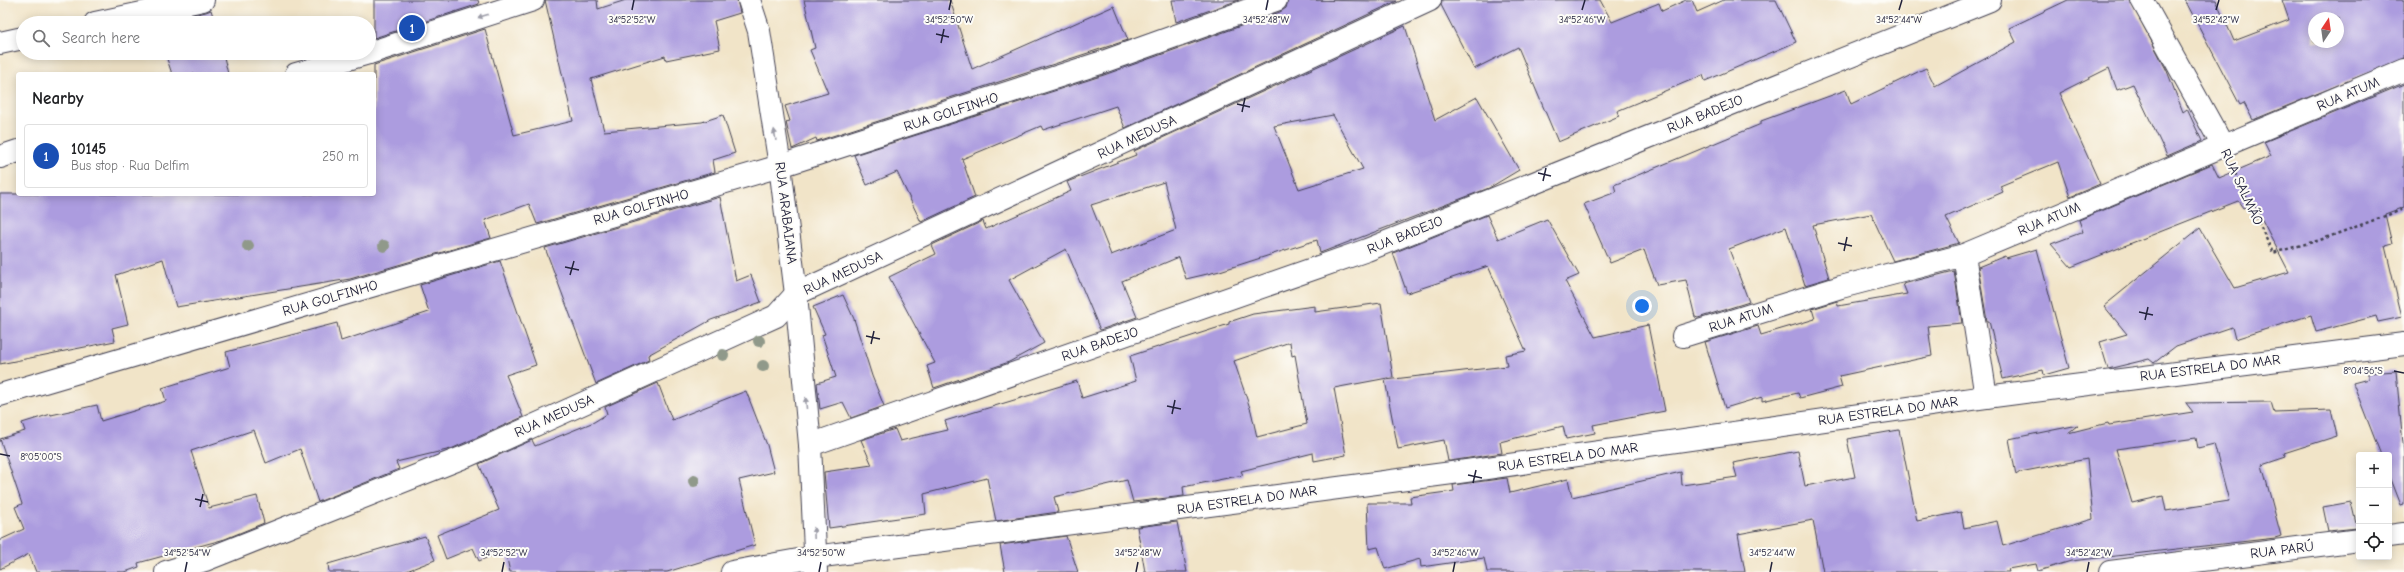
<!DOCTYPE html>
<meta charset="utf-8">
<style>
:root{--surface:#fff;--page:#f2f2f2;--text:#202124;--muted:#757577;--line:#e0e0e0;--accent:#0b8043}
body{margin:0;font-family:"Comic Neue",sans-serif;background:var(--page);color:var(--text)}
.controls{position:absolute;right:12px;bottom:12px;display:grid;overflow:hidden;border-radius:4px;box-shadow:0 2px 10px #0003}
.controls button{width:36px;height:36px;display:grid;place-items:center;padding:0;border:0;border-bottom:1px solid var(--line);background:var(--surface);color:var(--text);font:20px sans-serif}
.compass{position:absolute;left:2308px;top:12px;width:36px;height:36px;border-radius:50%;background:var(--surface);box-shadow:0 2px 10px #0003;rotate:13deg}
.you{position:absolute;left:1642px;top:306px;width:14px;height:14px;margin:-10px;border:3px solid #fff;border-radius:50%;background:#1a73e8;box-shadow:0 0 0 6px #1a73e833}
.badge{display:grid;place-items:center;width:26px;height:26px;border-radius:50%;background:var(--accent);color:#fff;font-size:13px;font-weight:700}
.pin{position:absolute;translate:-50% -50%;border:2px solid #fff;box-shadow:0 1px 4px #0006}
.list{margin:0;padding:0;list-style:none}
h2{display:flex;justify-content:space-between;align-items:center;height:52px;margin:0;padding:0 16px;font-size:17px}
h2 small{font-size:13px;font-weight:400;color:var(--muted)}
.list li{display:grid;grid-template-columns:26px 1fr auto;gap:12px;align-items:center;box-sizing:border-box;height:64px;margin:0 8px 8px;padding:0 8px;border:1px solid var(--line);border-radius:4px}
.list b{display:block;font-size:15px;white-space:nowrap}
.list p{margin:0;font-size:13px;white-space:nowrap;color:var(--muted)}
.list em{font-size:13px;font-style:normal;color:var(--muted)}
.icon{flex:none;width:22px;height:22px;fill:none;stroke:currentColor;stroke-width:2;stroke-linecap:round;stroke-linejoin:round}
.map{position:relative;flex:none;width:2404px;height:572px;overflow:hidden}
.search{position:absolute;background:var(--surface);box-shadow:0 2px 10px #0003;left:16px;top:16px;width:360px;height:44px;display:flex;align-items:center;gap:10px;box-sizing:border-box;padding:0 14px;border-radius:22px;color:var(--muted);font-size:15px}
.panel{position:absolute;background:var(--surface);box-shadow:0 2px 10px #0003;left:16px;top:72px;width:360px;height:124px;border-radius:4px}
.map>svg:first-child{display:block}
.building{fill:#ac9cdf;fill-rule:evenodd}
.lines{fill:none;stroke-linecap:round;stroke-linejoin:round}
.minor-casing{stroke:#413f50;stroke-width:24}
.path{stroke:#413f50;stroke-width:2.5;stroke-dasharray:3 3;stroke-linecap:butt}
.minor{stroke:#fff;stroke-width:22}
.tree{fill:#90998a}
.oneway{fill:#9c9ca7}
.ticks{fill:none;stroke:#22223b;stroke-width:1.5}
.labels{text-anchor:middle;dominant-baseline:central;stroke-width:4;stroke-linejoin:round;paint-order:stroke}
.street-label{font-size:14px;fill:#22223b;stroke:#fdfcf7}
.ticks-label{font-size:10px;text-anchor:middle;fill:#22223b;stroke:#fdfcf7;stroke-width:4;stroke-linejoin:round;paint-order:stroke}
</style>
<div class="map">
<svg width="2404" height="572" viewBox="0 0 2404 572">
<rect width="100%" height="100%" fill="#fdfcf7"/>
<filter id="ink" filterUnits="userSpaceOnUse"><feTurbulence type="fractalNoise" baseFrequency=".025" numOctaves="2"/><feDisplacementMap in="SourceGraphic" scale="8" xChannelSelector="R" yChannelSelector="G"/><feConvolveMatrix kernelMatrix="1 2 1 2 8 2 1 2 1" color-interpolation-filters="sRGB"/></filter>
<filter id="wash" filterUnits="userSpaceOnUse"><feTurbulence type="fractalNoise" baseFrequency=".012" numOctaves="4" result="noise"/><feDisplacementMap in="SourceGraphic" scale="16" xChannelSelector="R" yChannelSelector="G"/><feGaussianBlur stdDeviation="0.9" result="paint"/><feColorMatrix in="noise" values="0 0 0 0 0 0 0 0 0 0 0 0 0 0 0 0 0 1.4 0 .05"/><feComposite in="paint" operator="in"/></filter>
<g filter="url(#wash)">
<rect width="100%" height="100%" fill="#f1e4c8"/>
<g id="blocks">
<g class="building">
<path d="M374,0h104l1,4 -105,34z"/>
<path d="M545,0h52l1,9 28,-9h111l3,13 -26,8 6,28 -54,11 -1,-4 -74,23 13,52 98,-9 21,-7 12,38 -22,7 2,12 -178,52 -8,-20 -44,16 6,18 -141,41 -174,28 -13,-48 -47,16 12,49 -16,4 3,13 -115,23v-170h374v-129l111,-36 29,106 59,-14z"/>
<path d="M804,0h146l22,69 142,-63 14,34 -311,101 -1,-3 -24,11 -6,-27 4,-1 -5,-15 43,-13 -18,-43 5,-2z"/>
<path d="M1172,0h67l-63,22z"/>
<path d="M1288,0l109,1 -272,127 -9,-22 -73,24 -2,-4 -79,33 13,38 -54,25 -24,-50 -30,13 -13,-30 250,-80 176,-63 6,-4z"/>
<path d="M1442,0h158l12,22 47,-19 3,8 24,-11h6l5,12 27,-12h52l20,42 -91,39 -2,-6 -86,36 2,5 -61,26 -40,-95 -44,22 -33,-64z"/>
<path d="M2068,0h62l37,71 16,41 4,-3 15,32 -35,15 -34,-72 -16,6 -8,-22 -50,25 41,91 -30,13 -12,-35 -58,24 3,6 -57,25 13,26 -66,18 -22,-47 -58,11 16,53 -24,7 -19,-58 -57,22 20,53 -51,16 -3,-1 -9,-37 -29,5 -13,-35 -34,13 -26,-59 32,-12 -2,-7 147,-61v-3l85,-31 5,14 75,-36 9,18 81,-44 -7,-14z"/>
<path d="M2185,0h31l18,41 55,-21 -7,-20h122v58l-151,62 -9,-17 -4,2zM2314,18h24v24h-24z"/>
<path d="M211,10l4,13h-59l50,-11z"/>
<path d="M1405,26l30,94 42,-23 42,73 -30,18 -169,65 -3,-13 -97,31 -34,8 -7,-22 -57,24 15,36 -37,13 -34,-81 -57,31 35,63 -35,19 -75,26 -7,-22 8,-3 -46,-86 47,-23 -4,-9 51,-24 3,8 85,-38 -4,-9 69,-27 -2,-4zM1333,115l30,54 -64,20 -25,-63zM1164,182l12,48 -65,25 -20,-50z"/>
<path d="M165,53h58l5,21h-56z"/>
<path d="M2404,84v123l-19,7 7,30 -7,2 17,71 -24,5 -2,-6 -60,16 -5,-17 -76,24 -3,-12 -56,19 -22,17 -5,-4 -41,10 -8,-27 27,-8 -23,-28 96,-78 35,60 54,-16 -35,-68 -11,4 -5,-7 -167,66 -20,-23 32,-12 -4,-12 133,-56 7,14 52,-22 -7,-14z"/>
<path d="M720,197l16,84 15,-6 10,27 -50,18 -63,35 1,5 -53,24 -51,-136z"/>
<path d="M1487,215l11,24 49,-20 32,56 -14,6 30,56 53,-12 17,86 -72,14 2,8 -29,6 -3,-13 -63,16 2,11 -52,8h-2l-4,-21 -46,9 -13,-69 122,-14 -2,-11 21,-4 -38,-85 -81,27 -14,-40z"/>
<path d="M2037,249l32,119 -25,7 -1,-5 -40,9 -14,-58h-2l-9,-54 27,-11 1,2z"/>
<path d="M500,261l36,104 -30,10 17,42 -72,32 -55,13 3,7 -81,33 -18,-53 -34,14 -12,-33 -63,21 18,57 48,-12 7,27 -39,16 -87,24 1,4 -14,5h-89l-7,-18 -29,15v-29l24,-11 -9,-22 7,-3 -22,-65 25,-8 -3,-8 29,-9v1l46,-10 4,16 65,-20 -4,-13 68,-21 -4,-15 111,-29 4,18 88,-29 -9,-27z"/>
<path d="M1954,271l8,52 -34,3 4,30 -93,20 3,11 -42,11 -2,-5 -36,8v-4l-37,11 -20,-66 53,-16 3,9 54,-16 -3,-10 25,-8 1,5 69,-12 -4,-10z"/>
<path d="M843,295l11,24 18,57 12,30 -33,12 -8,-16 -23,7 -3,-26 19,-6 -14,-42 3,-1 -12,-27z"/>
<path d="M1381,303l12,74 -59,11 12,67 -32,6 -1,-8 -72,18 2,4 -60,12 1,9 -51,6 -6,-22 -73,17 4,15 -62,9 -9,-43 -63,16 2,20 -97,14 -5,-56 48,-7 -11,-25 34,-11 5,12 48,-11 -3,-9 132,-40 5,17 54,-17 -6,-25 99,-32v-2l24,-8 62,-8v6zM1290,342l2,14 3,-1 12,69 -50,13 -6,-26 -17,-50z"/>
<path d="M2396,371l8,83v50l-3,1 -12,-31v-19h-8l-28,-72 15,-4v-6z"/>
<path d="M658,383l14,37 74,-29 21,54 7,27 -35,8 16,65 -88,27h-157l-5,-22 -26,11 -6,-13 -27,11 -9,-24 62,-25 -20,-46 53,-24 3,6 59,-24 13,-8 -2,-7z"/>
<path d="M2271,402l3,10 57,-2 6,26 -53,17 2,4 -24,8 19,71 -6,2 -204,23 -33,10 -2,-7 -28,5 1,3h-186l-10,-52 -75,14 7,38h-258l-3,-14 -63,9 -1,-8 -35,10 -7,-22 -9,2 -2,-46h44l-1,-6 44,-6 -1,-6 54,-7 3,15 58,-14 4,18 109,-25 1,13 55,-8 -4,-14 65,-12 7,35 50,-9 -8,-38 52,-9 18,91 44,-9 3,16 33,-7 6,25 90,-27 -6,-60 -67,13 -4,3 -7,-36 69,-14 -10,8 40,-10 1,2 84,-13 -7,-9zM2196,438l2,10 16,-4 15,57 -63,10 -3,-15 -31,7 -16,-54z"/>
<path d="M2351,502l6,26 -29,3 -5,-24z"/>
<path d="M1177,522l10,50h-42l-8,-45z"/>
<path d="M425,536l10,24 -31,12h-75l-1,-8z"/>
<path d="M1066,536l12,36h-73l-5,-27z"/>
</g>
</g>
</g>
<g filter="url(#ink)">
<use href="#blocks" fill-opacity="0" stroke="#413f50" stroke-width="1"/>
<g class="lines">
<defs>
<g id="minor">
<path d="M749,0l10,31 21,135 16,128 14,151 6,126"/>
<path d="M2142,0l81,146"/>
<path d="M95,23l108,-23"/>
<path d="M0,43l23,-5"/>
<path d="M369,53l164,-53"/>
<path d="M296,74l73,-21"/>
<path d="M0,157l18,-6"/>
<path d="M1964,255l22,142"/>
<path d="M1683,336l158,-49 123,-32 440,-185"/>
<path d="M0,395l780,-229 320,-103 176,-63"/>
<path d="M810,445l557,-195 623,-250"/>
<path d="M2389,536l15,-2"/>
<path d="M166,572l39,-12 264,-105 307,-139 20,-22 634,-294"/>
<path d="M732,572l83,-15 637,-84 534,-76 418,-53"/>
<path d="M2110,572l249,-32"/>
</g>
</defs>
<use href="#minor" class="minor-casing"/>
<path class="path" d="M2235,173l38,80 47,-13 84,-31"/>
<use href="#minor" class="minor"/>
</g>
<g class="tree">
<circle cx="248" cy="246" r="6"/>
<circle cx="384" cy="246" r="6"/>
<circle cx="759" cy="341" r="6"/>
<circle cx="723" cy="355" r="6"/>
<circle cx="763" cy="366" r="6"/>
<circle cx="694" cy="481" r="6"/>
</g>
<defs><path id="oneway-solid" d="M-6-.8H1V-3.2L6.5 0L1 3.2V.8H-6Z"/></defs>
<g class="oneway">
<use href="#oneway-solid" transform="translate(483 16) rotate(162)"/>
<use href="#oneway-solid" transform="translate(775 135) rotate(-99)"/>
<use href="#oneway-solid" transform="translate(806 403) rotate(-95)"/>
<use href="#oneway-solid" transform="translate(814 533) rotate(-92)"/>
</g>
</g>
<path class="ticks" d="M632,10l2,-10M949,10l2,-10M1266,10l2,-10M1582,10l3,-10M1899,10l3,-10M2216,10l3,-10M936,34l13,3M941,43l3,-14M1237,104l13,3M1242,112l3,-14M1538,173l13,3M1543,181l3,-13M1838,243l14,3M1844,251l3,-14M565,267l14,3M570,275l4,-14M2139,312l14,3M2145,320l3,-13M866,336l14,3M871,344l3,-13M2394,371l10,2M1167,406l14,3M1172,414l3,-14M0,454l10,2M1468,475l14,3M1473,483l3,-13M195,499l13,3M200,507l3,-13M185,572l2,-10M502,572l2,-10M819,572l2,-10M1136,572l2,-10M1453,572l2,-10M1770,572l2,-10M2087,572l2,-10"/>
<g class="labels">
<g class="street-label">
<text transform="translate(2348 94) rotate(-23)">RUA ATUM</text>
<text transform="translate(951 112) rotate(-18)">RUA GOLFINHO</text>
<text transform="translate(1705 114) rotate(-22)">RUA BADEJO</text>
<text transform="translate(1137 137) rotate(-25)">RUA MEDUSA</text>
<text transform="translate(2242 187) rotate(65)">RUA SALMÃO</text>
<text transform="translate(641 207) rotate(-16)">RUA GOLFINHO</text>
<text transform="translate(786 213) rotate(83)">RUA ARABAIANA</text>
<text transform="translate(2049 219) rotate(-23)">RUA ATUM</text>
<text transform="translate(1405 235) rotate(-22)">RUA BADEJO</text>
<text transform="translate(843 273) rotate(-25)">RUA MEDUSA</text>
<text transform="translate(330 298) rotate(-16)">RUA GOLFINHO</text>
<text transform="translate(1741 318) rotate(-18)">RUA ATUM</text>
<text transform="translate(1100 344) rotate(-19)">RUA BADEJO</text>
<text transform="translate(2210 368) rotate(-7)">RUA ESTRELA DO MAR</text>
<text transform="translate(1888 411) rotate(-8)">RUA ESTRELA DO MAR</text>
<text transform="translate(554 416) rotate(-24)">RUA MEDUSA</text>
<text transform="translate(1568 457) rotate(-8)">RUA ESTRELA DO MAR</text>
<text transform="translate(1247 500) rotate(-8)">RUA ESTRELA DO MAR</text>
<text transform="translate(2282 550) rotate(-7)">RUA PARÚ</text>
</g>
</g>
<g class="ticks-label">
<text x="632" y="23">34°52'52"W</text>
<text x="949" y="23">34°52'50"W</text>
<text x="1266" y="23">34°52'48"W</text>
<text x="1582" y="23">34°52'46"W</text>
<text x="1899" y="23">34°52'44"W</text>
<text x="2216" y="23">34°52'42"W</text>
<text x="2363" y="374">8°04'56"S</text>
<text x="41" y="460">8°05'00"S</text>
<text x="187" y="556">34°52'54"W</text>
<text x="504" y="556">34°52'52"W</text>
<text x="821" y="556">34°52'50"W</text>
<text x="1138" y="556">34°52'48"W</text>
<text x="1455" y="556">34°52'46"W</text>
<text x="1772" y="556">34°52'44"W</text>
<text x="2089" y="556">34°52'42"W</text>
</g>
</svg>
<div class="controls">
<button>+</button>
<button>−</button>
<button><svg class="icon" aria-label="locate" viewBox="0 0 24 24"><circle cx="12" cy="12" r="6"/><path d="M12 2v4M12 18v4M2 12h4M18 12h4"/></svg></button>
</div>
<svg class="compass" viewBox="-18 -18 36 36"><path d="M0-13l5 13h-10z" fill="#e53935"/><path d="M0 13l5-13h-10z" fill="#757577"/></svg>
<div class="you"></div>
<div class="pin badge" style="left:412px;top:28px;background:#1a4fb4">1</div>
<div class="search"><svg class="icon" aria-label="search" viewBox="0 0 24 24"><circle cx="10" cy="10" r="6"/><path d="M15 15l6 6"/></svg>Search here</div>
<section class="panel">
<h2>Nearby<small></small></h2>
<ul class="list">
<li><span class="badge" style="background:#1a4fb4">1</span><div><b>10145</b><p>Bus stop · Rua Delfim</p></div><em>250 m</em></li>
</ul>
</section>
</div>
